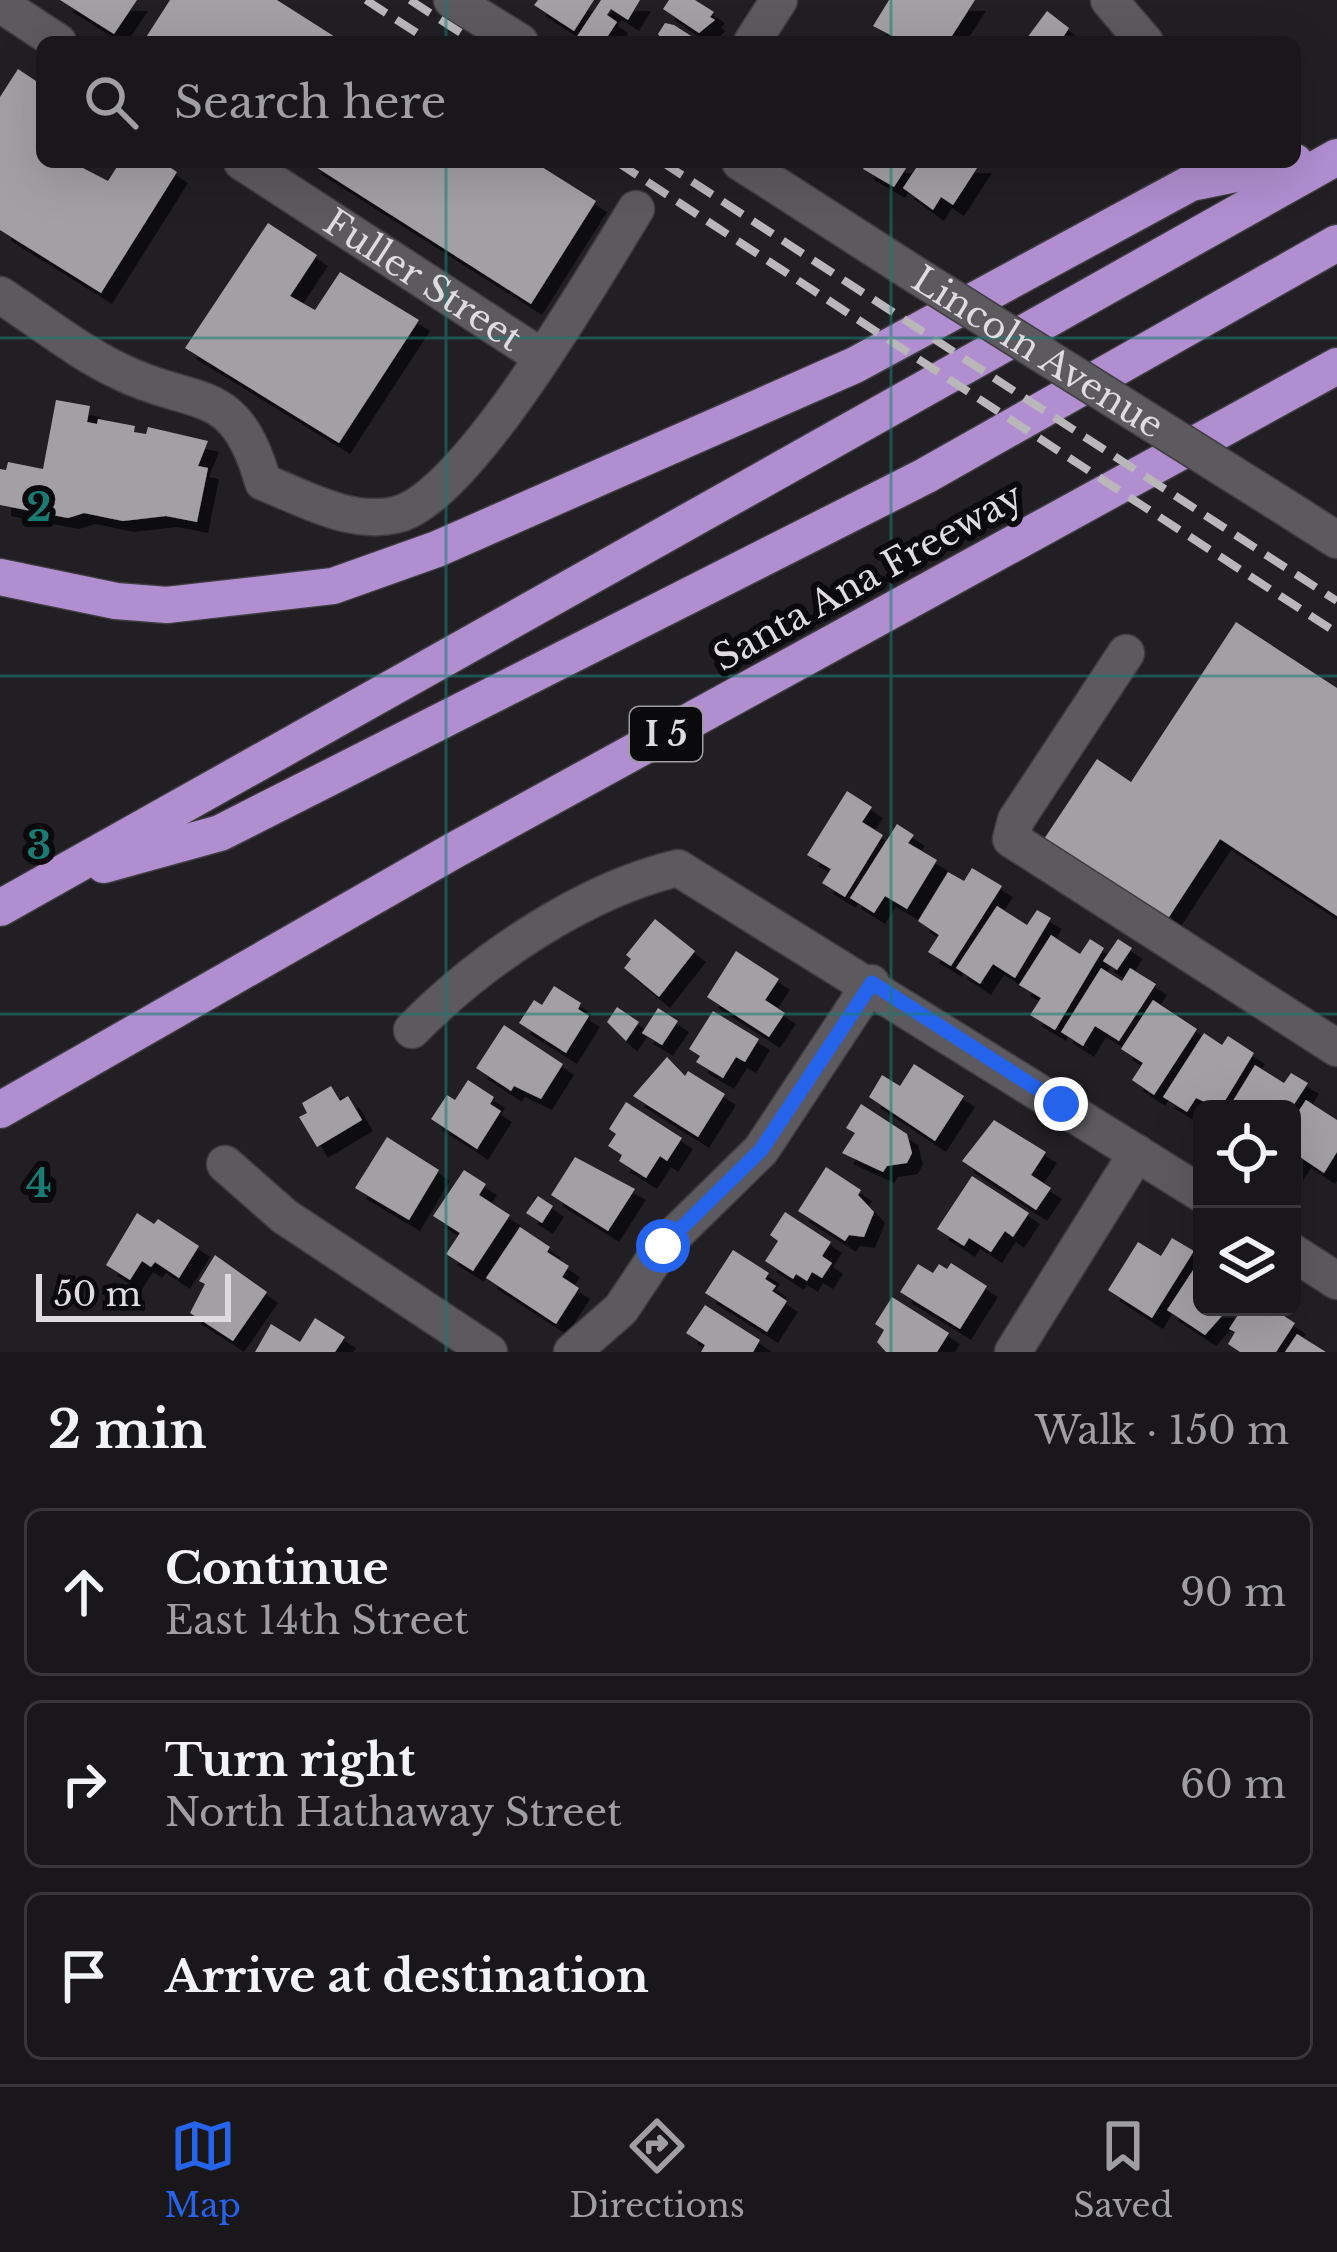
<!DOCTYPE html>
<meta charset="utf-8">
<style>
:root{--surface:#19171a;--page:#262427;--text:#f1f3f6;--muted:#9f9fa2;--line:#373639;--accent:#2563eb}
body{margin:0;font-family:"Libre Baskerville",serif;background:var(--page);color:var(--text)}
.controls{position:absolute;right:36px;bottom:36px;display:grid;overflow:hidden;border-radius:18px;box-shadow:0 12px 48px #0002}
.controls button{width:108px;height:108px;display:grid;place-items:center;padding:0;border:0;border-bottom:3px solid var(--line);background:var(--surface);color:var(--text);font:60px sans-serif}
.scale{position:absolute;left:36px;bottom:30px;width:195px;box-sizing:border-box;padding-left:12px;border:6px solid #dedcdf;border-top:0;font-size:33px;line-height:42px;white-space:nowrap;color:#dedcdf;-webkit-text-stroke:9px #0a090b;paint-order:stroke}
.stop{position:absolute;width:36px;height:36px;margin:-27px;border:9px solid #2563eb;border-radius:50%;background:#fff}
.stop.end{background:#2563eb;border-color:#fff;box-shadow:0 3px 12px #0008}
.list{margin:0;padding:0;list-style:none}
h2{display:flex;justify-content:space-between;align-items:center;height:156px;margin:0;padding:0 48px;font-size:51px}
h2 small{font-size:39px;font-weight:400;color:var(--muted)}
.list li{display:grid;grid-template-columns:78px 1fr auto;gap:36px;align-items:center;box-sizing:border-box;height:168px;margin:0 24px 24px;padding:0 24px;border:3px solid var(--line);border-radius:18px}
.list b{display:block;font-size:45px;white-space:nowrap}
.list p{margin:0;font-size:39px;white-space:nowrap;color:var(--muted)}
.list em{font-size:39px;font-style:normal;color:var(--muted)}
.icon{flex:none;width:66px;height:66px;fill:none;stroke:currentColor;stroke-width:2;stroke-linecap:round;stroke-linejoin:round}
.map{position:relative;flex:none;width:1337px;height:1352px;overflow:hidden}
.search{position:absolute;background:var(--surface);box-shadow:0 12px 48px #0002;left:36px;right:36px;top:36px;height:132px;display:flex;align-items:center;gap:30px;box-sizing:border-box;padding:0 42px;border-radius:18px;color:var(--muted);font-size:45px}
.sheet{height:732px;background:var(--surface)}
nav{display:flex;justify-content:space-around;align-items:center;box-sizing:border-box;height:168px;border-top:3px solid var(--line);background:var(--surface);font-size:33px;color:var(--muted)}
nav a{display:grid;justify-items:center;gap:6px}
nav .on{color:var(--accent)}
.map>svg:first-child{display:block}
.building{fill:#a3a0a5;filter:url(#shadow)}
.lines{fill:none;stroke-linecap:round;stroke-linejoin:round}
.minor-casing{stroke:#3e3c3f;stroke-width:39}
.highway-casing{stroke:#3e3c3f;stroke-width:39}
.minor{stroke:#5c5a5e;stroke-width:36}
.highway{stroke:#b18ed0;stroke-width:36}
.rail{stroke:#b9b7ba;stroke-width:8;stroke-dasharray:24 12;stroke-linecap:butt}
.minor-bridge-casing{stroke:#3e3c3f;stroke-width:39;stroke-linecap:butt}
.minor-bridge{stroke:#5c5a5e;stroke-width:36}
.route{stroke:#2563eb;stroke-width:15}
.grid{fill:none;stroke:#197b74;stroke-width:3;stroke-opacity:0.55}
.labels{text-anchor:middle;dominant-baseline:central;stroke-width:12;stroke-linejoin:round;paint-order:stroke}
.shield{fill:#0a090b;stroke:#9e9d9f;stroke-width:3}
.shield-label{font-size:33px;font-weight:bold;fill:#dedcdf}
.street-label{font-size:36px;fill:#dedcdf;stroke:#0a090b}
.grid-label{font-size:39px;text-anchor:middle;font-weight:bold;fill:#197b74;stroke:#0a090b;stroke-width:12;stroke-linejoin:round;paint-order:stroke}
</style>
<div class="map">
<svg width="1337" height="1352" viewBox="0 0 1337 1352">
<defs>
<filter id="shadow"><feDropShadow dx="11" dy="11" stdDeviation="0" flood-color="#0009"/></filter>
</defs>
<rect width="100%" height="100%" fill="#211f23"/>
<g class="building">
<path d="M60,0h77l-23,34z"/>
<path d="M170,0h107l66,42h-200z"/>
<path d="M538,0h56l-20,31 -40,-26z"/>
<path d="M601,0h39l-12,20 -17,-11 -4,6 10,7 -13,20h-21l-7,-4z"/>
<path d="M669,0h26l19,12 -4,5 5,3 -16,13 -36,-24z"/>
<path d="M889,0h86l-27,42h-44l-31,-16z"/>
<path d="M1047,11l22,17 -9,14h-36z"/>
<path d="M665,23l9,2 22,14 -33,3 -5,-8z"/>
<path d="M18,69l24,16v77h43l-4,5 27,14 12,-19h42l15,10 -76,121 -101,-63v-133z"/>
<path d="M308,162h226l62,39 -65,103z"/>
<path d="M867,162h43l-16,25 -31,-18z"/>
<path d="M920,162h61l-28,43 -12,-8 -8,13 -30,-22z"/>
<path d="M268,223l49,32 -27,41 25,14 25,-38 79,48 -80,123 -154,-95z"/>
<path d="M56,400l34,6 -3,16 10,2 1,-5 37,7 -1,6 12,2 2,-7 60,14 -10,25 10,2 -11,54 -31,-6 -43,5 -39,-8 -16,5 -68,-13v-36l6,1 2,-8 35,7z"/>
<path d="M1236,622l101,66v228l-117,-77 -53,81 -123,-81 53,-80 34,23z"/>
<path d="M847,791l25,16 -10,15 21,13 -38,62 -23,-14 9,-14 -24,-14z"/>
<path d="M897,824l17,11 -6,8 29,17 -30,49 -22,-13 -11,17 -24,-15z"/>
<path d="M972,868l30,18 -51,80 -23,-14 11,-17 -21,-14 30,-49 16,9z"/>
<path d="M997,906l30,19 10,-15 14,8 -36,60 -22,-14 -13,20 -24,-16z"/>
<path d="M655,919l40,32 -36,46 -35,-29 7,-9 -5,-4z"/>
<path d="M1051,935l29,19 10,-15 14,9 -49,82 -25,-15 11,-17 -22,-13z"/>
<path d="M1118,939l14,9 -15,22 -14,-9z"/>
<path d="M736,951l43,28 -14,21 20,13 -16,24 -62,-40z"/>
<path d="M1101,968l21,13 8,-13 26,16 -37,57 -24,-15 -12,20 -22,-14z"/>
<path d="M554,986l27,17 -3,6 11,7 -23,37 -47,-30 15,-23 8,5z"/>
<path d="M1153,1000l44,29 -43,66 -22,-15 11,-17 -22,-14z"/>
<path d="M617,1007l22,15 -13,19 -19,-19z"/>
<path d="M658,1008l20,13 -16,24 -20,-12z"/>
<path d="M713,1011l46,28 -14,23 -9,-5 -13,21 -27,-16 4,-6 -11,-7z"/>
<path d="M504,1025l59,39 -22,35 -27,-13 -3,5 -35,-23z"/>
<path d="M1204,1033l18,12 6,-9 26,17 -34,56 -24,-11 -9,14 -24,-15z"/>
<path d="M667,1057l18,19 3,-5 37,23 -27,43 -65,-41z"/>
<path d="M914,1064l50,32 -29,45 -66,-44 13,-22 18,11z"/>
<path d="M1255,1065l29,18 7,-10 17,10 -17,26h-63z"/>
<path d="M468,1080l26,17 -4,7 11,7 -24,38 -46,-30 16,-24 8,5z"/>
<path d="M331,1086l9,15 8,-5 14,24 -45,27 -18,-30 8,-4 -5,-10z"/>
<path d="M1306,1100l31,20v32l-13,21 -24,-16 -8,13v-49z"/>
<path d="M626,1102l56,36 -15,23 -7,-5 -14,22 -27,-17 3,-6 -14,-9 8,-12 -7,-5z"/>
<path d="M861,1104l46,30 5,19 -5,10 -20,3 -4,6 -41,-19 13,-20 -9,-5z"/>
<path d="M994,1120l52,32 -15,23 20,13 -15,22 -74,-49z"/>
<path d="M387,1137l52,33 -30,50 -54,-32z"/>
<path d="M575,1157l60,32 -27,42 -57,-36z"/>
<path d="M826,1167l35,23 -3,5 16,17 -10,25 -15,-2 -4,6 -47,-30z"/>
<path d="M464,1170l22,14 -7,11 31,20 -37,56 -27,-17 14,-21 -27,-17z"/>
<path d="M972,1176l57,37 -16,24 -8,-6 -14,21 -22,-14 -5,8 -27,-17z"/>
<path d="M538,1196l15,10 -11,17 -16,-10z"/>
<path d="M785,1212l46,30 -9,14 10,7 -10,15 -10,-6 -5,9 -11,-7 -3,5 -28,-18 13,-20 -8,-6z"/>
<path d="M137,1213l17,11 4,-5 41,27 -20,32 -24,-16 -4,5 -9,-6 -12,19 -24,-15z"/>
<path d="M520,1227l30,20 -3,5 22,14 -7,11 17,11 -23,36 -70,-46z"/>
<path d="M1172,1238l22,13 -42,67 -44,-28 30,-48 23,14z"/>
<path d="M733,1250l36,23 -4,6 11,7 -4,5 15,10 -20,31 -62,-39z"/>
<path d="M215,1255l52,37 -34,49 -43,-28 15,-29 -6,-3z"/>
<path d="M1199,1261l3,46h28l-25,28 -38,-25z"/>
<path d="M951,1263l36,23 -27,43 -60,-37 18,-28 15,9 6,-9 8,5z"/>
<path d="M892,1297l57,36 -12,19h-51l-9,-10 7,-12 -9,-6z"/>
<path d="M705,1305l55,35 -7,12h-52l4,-7 -19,-12z"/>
<path d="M1243,1307l23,6 4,-6 25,16 -19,29h-36l-12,-8 7,-12 -6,-3z"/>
<path d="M315,1318l30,19 -10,15h-80l16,-28 29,18z"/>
<path d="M1297,1334l29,18h-41z"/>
</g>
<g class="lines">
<defs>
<g id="minor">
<path d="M452,0l68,42"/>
<path d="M1109,0l36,42"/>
<path d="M0,4l58,38"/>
<path d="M752,42l27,-42"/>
<path id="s1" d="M242,162l300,195"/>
<path d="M740,162l171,110"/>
<path d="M0,295c39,25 77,56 119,76 75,38 116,10 144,111 41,16 86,43 132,33 71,-14 199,-239 241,-306"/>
<path d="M1274,500l63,40"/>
<path d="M1126,653l-110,167 -5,19 326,209"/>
<path d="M412,1030c67,-69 172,-140 266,-162l524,326"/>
<path d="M225,1164l59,52 205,136"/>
<path d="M1292,1252l45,29"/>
<path d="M572,1352l49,-43 42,-63 98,-96 110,-167"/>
<path d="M1013,1352l124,-199"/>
</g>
<g id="highway">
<path d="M0,577l116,24 51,4 166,-19 104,-37 418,-184 336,-182 104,-21"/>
<path d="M104,865l116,-32 705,-357 412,-233"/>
<path d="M0,908l1337,-751"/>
<path d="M0,1110l453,-259 884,-485"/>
</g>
</defs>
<use href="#minor" class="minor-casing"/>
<use href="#highway" class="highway-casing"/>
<use href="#minor" class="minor"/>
<use href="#highway" class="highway"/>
<g class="rail">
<path d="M366,0l65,42"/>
<path d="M410,0l65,42"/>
<path d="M617,162l720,471"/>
<path d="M662,162l675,439"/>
</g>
<defs>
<g id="minor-bridge">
<path id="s2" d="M911,272l363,228"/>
</g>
</defs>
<use href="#minor-bridge" class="minor-bridge-casing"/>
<use href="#minor-bridge" class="minor-bridge"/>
</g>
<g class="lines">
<path class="route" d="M663,1246l98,-96 111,-167 189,121"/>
</g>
<path class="grid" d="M446,0v42M891,0v42M446,162v1190M891,162v1190M0,338h1337M0,676h1337M0,1014h1337"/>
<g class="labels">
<rect class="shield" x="630" y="707" width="72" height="54" rx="9"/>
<g class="shield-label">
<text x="666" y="734">I 5</text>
</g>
<g class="street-label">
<text stroke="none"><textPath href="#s1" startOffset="216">Fuller Street</textPath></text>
<text stroke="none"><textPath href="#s2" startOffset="150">Lincoln Avenue</textPath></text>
<text transform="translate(868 577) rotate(-29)">Santa Ana Freeway</text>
</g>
</g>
<g class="grid-label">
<text x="39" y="521">2</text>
<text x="39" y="859">3</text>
<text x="39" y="1197">4</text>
</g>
</svg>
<div class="controls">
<button><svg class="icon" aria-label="locate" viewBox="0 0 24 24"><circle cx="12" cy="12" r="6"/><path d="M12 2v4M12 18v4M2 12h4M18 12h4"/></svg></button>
<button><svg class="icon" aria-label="layers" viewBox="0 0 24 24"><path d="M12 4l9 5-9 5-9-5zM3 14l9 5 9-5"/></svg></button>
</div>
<div class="scale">50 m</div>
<div class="stop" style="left:663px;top:1246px"></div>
<div class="stop end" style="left:1061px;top:1104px"></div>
<div class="search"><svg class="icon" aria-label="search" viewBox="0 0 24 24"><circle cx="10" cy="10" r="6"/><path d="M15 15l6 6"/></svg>Search here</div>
</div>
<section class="sheet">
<h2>2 min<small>Walk · 150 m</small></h2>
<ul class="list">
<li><svg class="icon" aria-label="ahead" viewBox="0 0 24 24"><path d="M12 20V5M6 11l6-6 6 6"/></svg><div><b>Continue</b><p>East 14th Street</p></div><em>90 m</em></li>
<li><svg class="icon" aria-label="right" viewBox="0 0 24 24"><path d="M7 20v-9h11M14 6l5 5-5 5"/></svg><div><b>Turn right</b><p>North Hathaway Street</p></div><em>60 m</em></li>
<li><svg class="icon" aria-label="arrive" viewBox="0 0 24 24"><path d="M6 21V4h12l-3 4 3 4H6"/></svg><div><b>Arrive at destination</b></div></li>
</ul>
</section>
<nav>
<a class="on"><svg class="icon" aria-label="map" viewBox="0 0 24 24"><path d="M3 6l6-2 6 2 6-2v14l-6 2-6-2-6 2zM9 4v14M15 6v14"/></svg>Map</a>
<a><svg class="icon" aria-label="directions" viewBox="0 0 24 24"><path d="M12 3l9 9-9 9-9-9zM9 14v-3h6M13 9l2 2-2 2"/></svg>Directions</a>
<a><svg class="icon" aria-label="saved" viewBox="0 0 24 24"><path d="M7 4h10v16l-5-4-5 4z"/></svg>Saved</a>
</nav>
